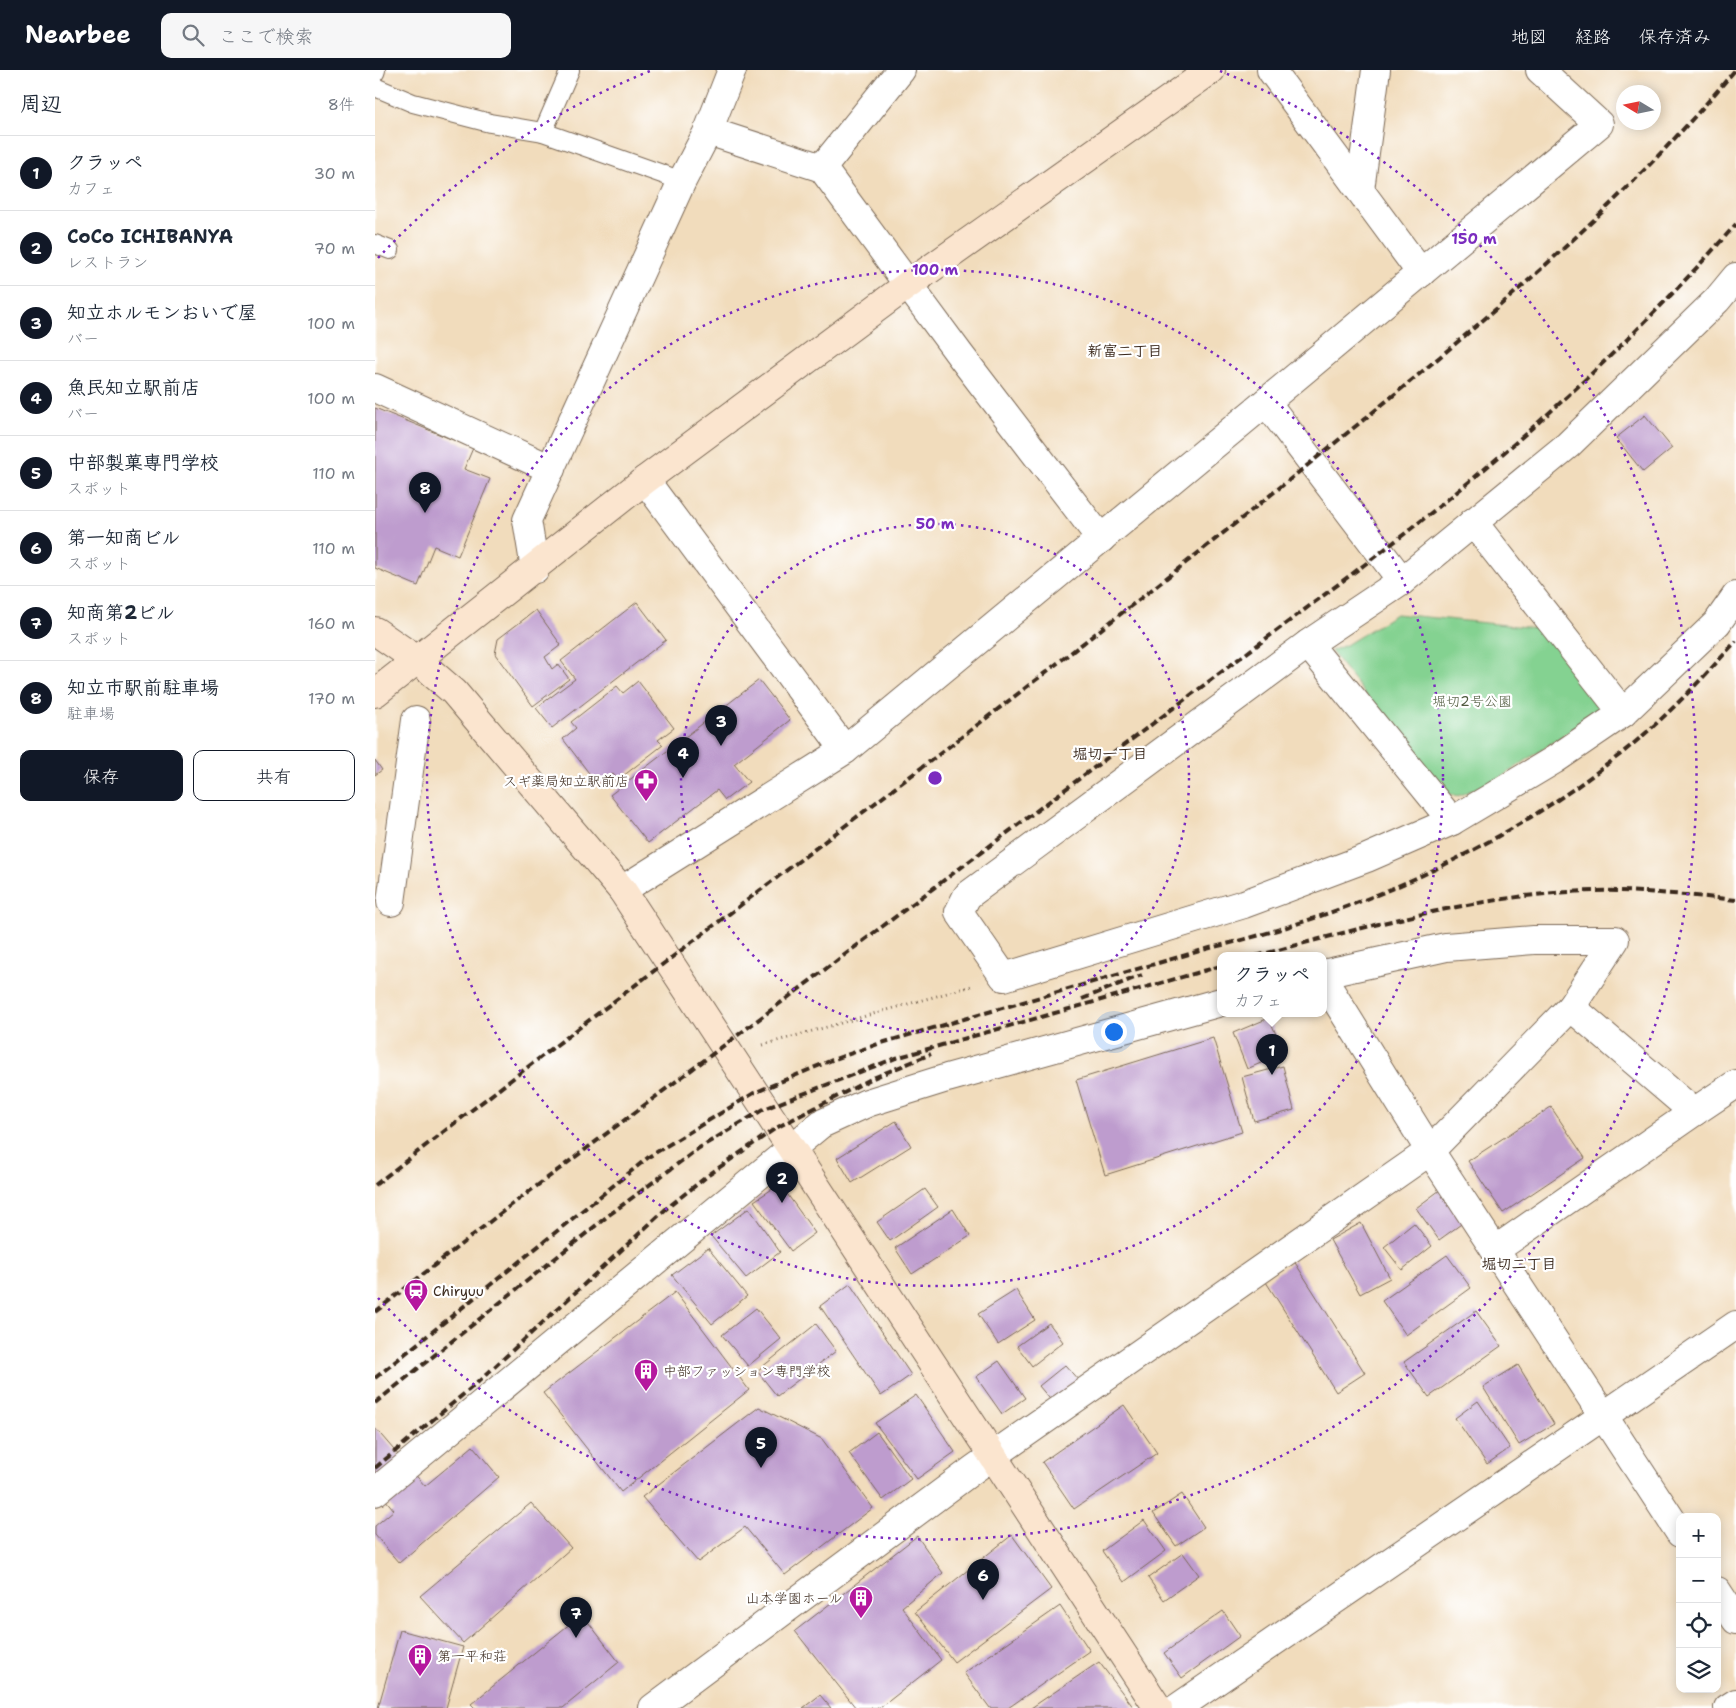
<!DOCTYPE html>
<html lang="ja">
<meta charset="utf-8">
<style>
:root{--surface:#fff;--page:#f6f6f7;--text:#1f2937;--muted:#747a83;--line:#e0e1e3;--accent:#111827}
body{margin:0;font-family:"Shantell Sans","Klee One",sans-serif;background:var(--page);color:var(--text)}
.controls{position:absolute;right:15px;bottom:15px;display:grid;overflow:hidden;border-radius:10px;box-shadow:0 2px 12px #0003}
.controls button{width:45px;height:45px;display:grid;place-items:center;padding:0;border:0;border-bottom:1px solid var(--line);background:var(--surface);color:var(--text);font:25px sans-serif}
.compass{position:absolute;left:1241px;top:15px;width:45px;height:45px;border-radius:50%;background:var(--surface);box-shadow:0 2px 12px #0003;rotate:280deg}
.you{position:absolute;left:738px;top:961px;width:18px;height:18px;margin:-12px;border:4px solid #fff;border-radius:50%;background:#1a73e8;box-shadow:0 0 0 8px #1a73e833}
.badge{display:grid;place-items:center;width:32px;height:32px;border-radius:50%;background:var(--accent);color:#fff;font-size:16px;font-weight:700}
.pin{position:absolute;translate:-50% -41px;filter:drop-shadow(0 1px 2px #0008)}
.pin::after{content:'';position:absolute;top:26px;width:18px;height:15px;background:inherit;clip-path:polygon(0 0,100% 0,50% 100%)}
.popup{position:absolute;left:842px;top:882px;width:110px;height:65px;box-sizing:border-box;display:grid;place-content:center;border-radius:10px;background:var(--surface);filter:drop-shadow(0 1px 4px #0005);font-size:16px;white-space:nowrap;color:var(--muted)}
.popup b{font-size:19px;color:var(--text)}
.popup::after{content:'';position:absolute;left:50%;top:100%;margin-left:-10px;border:10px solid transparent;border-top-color:var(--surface)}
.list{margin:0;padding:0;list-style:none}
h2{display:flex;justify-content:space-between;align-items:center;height:65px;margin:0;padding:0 20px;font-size:21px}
h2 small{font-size:16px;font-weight:400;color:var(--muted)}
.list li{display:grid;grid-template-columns:32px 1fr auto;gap:15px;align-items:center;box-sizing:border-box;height:75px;padding:0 20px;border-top:1px solid var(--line)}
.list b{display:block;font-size:19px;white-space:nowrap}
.list p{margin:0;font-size:16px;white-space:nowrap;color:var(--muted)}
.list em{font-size:16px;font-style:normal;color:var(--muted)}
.actions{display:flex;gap:10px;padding:15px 20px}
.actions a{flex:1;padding:11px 0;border:1px solid var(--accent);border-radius:10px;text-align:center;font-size:18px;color:var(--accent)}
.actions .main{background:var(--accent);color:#fff}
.icon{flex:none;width:28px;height:28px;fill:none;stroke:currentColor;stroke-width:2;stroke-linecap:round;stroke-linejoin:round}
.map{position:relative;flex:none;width:1361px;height:1638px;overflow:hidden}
header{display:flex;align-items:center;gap:30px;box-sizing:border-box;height:70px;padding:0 25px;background:var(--accent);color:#fff}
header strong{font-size:24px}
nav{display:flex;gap:28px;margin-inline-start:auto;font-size:18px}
.search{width:350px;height:45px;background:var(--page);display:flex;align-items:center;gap:12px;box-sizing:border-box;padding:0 18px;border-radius:10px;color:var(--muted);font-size:19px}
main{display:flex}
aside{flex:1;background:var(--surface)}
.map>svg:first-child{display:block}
.green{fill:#84d291;stroke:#607e58}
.building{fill:#be9cce}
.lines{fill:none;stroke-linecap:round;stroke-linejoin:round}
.lane-casing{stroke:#7b6855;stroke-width:20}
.street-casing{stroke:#7b6855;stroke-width:30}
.secondary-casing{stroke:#7b6855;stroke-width:30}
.path{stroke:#7b6855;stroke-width:3;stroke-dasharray:1 4;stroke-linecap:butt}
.lane{stroke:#fff;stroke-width:18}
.street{stroke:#fff;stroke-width:28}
.secondary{stroke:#fbe5cf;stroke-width:28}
.rail{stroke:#3b2a1e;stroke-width:4;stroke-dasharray:8 4;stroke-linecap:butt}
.ring{fill:none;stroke:#7b2cbf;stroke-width:2.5;stroke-dasharray:2.5 5}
.labels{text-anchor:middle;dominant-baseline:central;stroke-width:4.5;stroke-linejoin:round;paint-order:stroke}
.park-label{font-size:14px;fill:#515c40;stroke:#fff}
.poi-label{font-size:14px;fill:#3b2a1e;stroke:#fff;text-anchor:start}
.neighbourhood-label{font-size:15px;font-weight:bold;fill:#3b2a1e;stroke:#fff}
.centre{fill:#7b2cbf;stroke:#fff;stroke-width:2.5}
.ring-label{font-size:15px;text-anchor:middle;font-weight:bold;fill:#7b2cbf;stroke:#fff;stroke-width:4.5;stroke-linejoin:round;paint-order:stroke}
</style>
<header>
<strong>Nearbee</strong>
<div class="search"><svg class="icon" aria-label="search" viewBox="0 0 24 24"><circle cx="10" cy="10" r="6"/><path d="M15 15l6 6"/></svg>ここで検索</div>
<nav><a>地図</a><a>経路</a><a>保存済み</a></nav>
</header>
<main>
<aside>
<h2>周辺<small>8件</small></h2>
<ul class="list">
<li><span class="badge">1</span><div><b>クラッペ</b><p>カフェ</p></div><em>30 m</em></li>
<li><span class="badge">2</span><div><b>CoCo ICHIBANYA</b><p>レストラン</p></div><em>70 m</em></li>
<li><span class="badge">3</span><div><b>知立ホルモンおいで屋</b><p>バー</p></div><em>100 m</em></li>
<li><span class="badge">4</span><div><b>魚民知立駅前店</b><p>バー</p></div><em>100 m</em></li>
<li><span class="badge">5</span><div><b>中部製菓専門学校</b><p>スポット</p></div><em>110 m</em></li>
<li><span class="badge">6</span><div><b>第一知商ビル</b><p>スポット</p></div><em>110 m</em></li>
<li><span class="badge">7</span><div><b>知商第2ビル</b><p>スポット</p></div><em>160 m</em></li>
<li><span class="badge">8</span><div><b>知立市駅前駐車場</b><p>駐車場</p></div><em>170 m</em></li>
</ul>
<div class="actions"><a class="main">保存</a><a>共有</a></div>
</aside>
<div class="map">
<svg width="1361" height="1638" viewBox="0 0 1361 1638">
<rect width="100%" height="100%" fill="#fff"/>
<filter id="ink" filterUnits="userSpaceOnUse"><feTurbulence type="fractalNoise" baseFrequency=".02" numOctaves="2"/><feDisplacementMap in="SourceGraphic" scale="10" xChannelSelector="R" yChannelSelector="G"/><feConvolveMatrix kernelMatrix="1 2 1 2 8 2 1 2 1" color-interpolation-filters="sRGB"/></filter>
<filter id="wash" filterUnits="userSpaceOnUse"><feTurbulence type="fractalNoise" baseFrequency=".0096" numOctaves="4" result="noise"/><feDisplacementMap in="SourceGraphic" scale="20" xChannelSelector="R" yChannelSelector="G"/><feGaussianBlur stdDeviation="1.12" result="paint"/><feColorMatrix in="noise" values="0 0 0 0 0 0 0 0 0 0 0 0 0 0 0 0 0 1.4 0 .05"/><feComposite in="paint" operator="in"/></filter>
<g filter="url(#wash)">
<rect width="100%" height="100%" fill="#f1dcbc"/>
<path class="green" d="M1021,544l150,15 53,67 -1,16 -95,64 -45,20 -15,-3 -112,-142 15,-6z"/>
<g id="blocks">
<g class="building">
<path d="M0,338l98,40 -9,21 26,10 -32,77 -24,-10 -16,40 -43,-18z"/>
<path d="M1270,345l27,33 -29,24 -27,-34z"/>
<path d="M262,532l29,38 -114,88 -16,-20 39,-29 -14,-18z"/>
<path d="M161,540l25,35 -16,12 7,12 6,-5 11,15 -36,27 -38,-52 3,-15z"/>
<path d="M384,610l31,40 -56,44 15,18 -24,18 -8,-10 -69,53 -38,-48z"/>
<path d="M263,611l36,47 -16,12 5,5 -45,35 -5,-6 -15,11 -35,-46 13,-11 -5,-6 46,-36 6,7z"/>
<path d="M0,690l7,10 -7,5z"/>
<path d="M894,948l15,35 -37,16 -14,-36z"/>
<path d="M838,968l29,94 -137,43 -29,-95z"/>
<path d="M908,996l11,44 -40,11 -12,-44z"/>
<path d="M1176,1037l34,51 -82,55 -35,-52z"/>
<path d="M521,1051l15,25 -59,37 -15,-25z"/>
<path d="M405,1114l35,49 -24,18 -37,-50z"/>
<path d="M550,1119l13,18 -48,34 -13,-19z"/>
<path d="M1065,1120l24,32 -25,18 -23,-32z"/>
<path d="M374,1138l31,44 -34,26 -35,-42z"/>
<path d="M578,1139l17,27 -58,38 -17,-26z"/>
<path d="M986,1153l29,55 -30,16 -30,-54z"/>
<path d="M1039,1153l18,23 -30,24 -18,-23z"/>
<path d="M333,1178l39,48 -35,28 -40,-49z"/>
<path d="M1072,1185l24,33 -65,47 -24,-34z"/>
<path d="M919,1191l71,112 -29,19 -70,-110z"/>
<path d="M475,1214l61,91 -30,21 -61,-90z"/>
<path d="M641,1220l19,30 -37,24 -20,-30z"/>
<path d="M300,1222l74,98 -128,102 -78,-99z"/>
<path d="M381,1238l25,31 -33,27 -26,-31z"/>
<path d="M1101,1241l25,35 -72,51 -25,-35z"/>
<path d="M674,1253l14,19 -31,24 -15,-20z"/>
<path d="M441,1254l20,27 -59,45 -20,-25z"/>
<path d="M624,1291l26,37 -23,16 -26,-37z"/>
<path d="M690,1295l15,17 -26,22 -15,-18z"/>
<path d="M1143,1295l36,59 -35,21 -36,-58z"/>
<path d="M541,1325l39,57 -38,27 -42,-56z"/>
<path d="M1103,1331l32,47 -23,16 -32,-46z"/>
<path d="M749,1335l33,48 -83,56 -32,-47z"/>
<path d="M384,1337l63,32 51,69 -88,67 -40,-48 -47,35 -56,-65z"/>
<path d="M0,1358l50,58 48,-40 26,31 -100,86 -24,-28v-9l19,-16 -19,-23z"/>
<path d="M502,1362l34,47 -28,21 -34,-47z"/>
<path d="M807,1424l22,33 -28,19 -23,-33z"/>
<path d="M156,1433l40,45 -108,95 -43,-47z"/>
<path d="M769,1450l22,31 -42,31 -22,-31z"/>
<path d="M637,1465l39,54 -97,73 -39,-50z"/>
<path d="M542,1466l26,37 -41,34 39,53 -61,48h-24l-61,-77z"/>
<path d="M808,1483l16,22 -35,25 -16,-22z"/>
<path d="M685,1536l30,45 -82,57h-18l-26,-35z"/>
<path d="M848,1541l17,25 -58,42 -18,-25z"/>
<path d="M207,1544l37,48 -56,46h-88l-4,-4z"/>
<path d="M25,1560l63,17 -17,61h-68z"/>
<path d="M724,1592l35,46h-103z"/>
<path d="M445,1625l11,13h-28z"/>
</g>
</g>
</g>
<g filter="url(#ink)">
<use href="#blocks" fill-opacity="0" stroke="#7b6855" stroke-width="1"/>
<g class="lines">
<defs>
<g id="lane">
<path d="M0,3l1,-3"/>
<path d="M0,17l38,16 77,20 53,9 139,49"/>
<path d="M168,62l27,-62"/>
<path d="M0,174l15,6"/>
</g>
<g id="street">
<path d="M896,0l150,203"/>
<path d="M333,61l114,37 138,187 141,184"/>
<path d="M447,98l79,-98"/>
<path d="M985,120l16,-120"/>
<path d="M1361,207l-19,23 -149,145 -166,136 -94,63 -341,252 -8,16 45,65 240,-73 123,-46 85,-37 102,-61 69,-47 94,-90 19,-27"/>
<path d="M0,318l176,81"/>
<path d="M891,332l333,-278 -59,-54"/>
<path d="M270,410l200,270 421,-348 136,179"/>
<path d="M1098,452l150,191"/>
<path d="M160,499l-8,-49 155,-339 26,-50 24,-61"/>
<path d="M933,574l144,177"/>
<path d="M247,820l223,-140"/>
<path d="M16,832l25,-182"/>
<path d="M948,904l123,-27 88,-7h81l-44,67 123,105 42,-28"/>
<path d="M948,909l107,172 250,382"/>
<path d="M1120,1180l199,-138"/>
<path d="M0,1422l446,-368 46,-21 80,-25 274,-76"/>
<path d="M1342,1521l19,29"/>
<path d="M278,1638l321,-239 456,-318 141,-144"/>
<path d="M802,1638l559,-383"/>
<path d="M1353,1638l8,-5"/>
</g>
<g id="secondary">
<path d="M0,561l42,29 37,32 168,198 536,818"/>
<path d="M0,623l270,-213 264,-196 302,-214"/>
</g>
</defs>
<use href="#lane" class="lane-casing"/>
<use href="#street" class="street-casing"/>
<use href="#secondary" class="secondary-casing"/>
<path class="path" d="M388,975l209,-59"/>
<use href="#lane" class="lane"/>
<use href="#street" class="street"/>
<use href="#secondary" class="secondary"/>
<g class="rail">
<path d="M881,886c112,-30 247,-68 362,-65 40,1 79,5 118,9"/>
<path d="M707,929l60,-24"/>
<path d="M0,1115c291,-227 589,-444 877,-675 169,-137 343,-272 483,-440"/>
<path d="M0,1242l131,-103 858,-644c135,-102 261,-214 372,-341"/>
<path d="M0,1308l275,-222 104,-63 78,-33 46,-16 332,-96c140,-33 280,-94 395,-182 49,-36 91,-80 131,-125"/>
<path d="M0,1333l234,-188 90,-67 65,-39 132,-51 325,-92"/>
<path d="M0,1398l102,-85 190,-175 43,-34 66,-46 97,-50 58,-24"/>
</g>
</g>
</g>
<g class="ring">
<circle cx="560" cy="708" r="254"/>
<circle cx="560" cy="708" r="508"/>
<path d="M3 188A762 762 0 0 1 275 1M845 1A762 762 0 1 1 3 1228"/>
</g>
<defs>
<symbol id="pharmacy-pin" viewBox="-11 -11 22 30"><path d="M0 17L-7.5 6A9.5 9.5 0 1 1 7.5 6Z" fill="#b5179e" stroke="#fff"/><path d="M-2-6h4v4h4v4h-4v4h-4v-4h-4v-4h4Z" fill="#fff"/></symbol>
<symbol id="station-pin" viewBox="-11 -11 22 30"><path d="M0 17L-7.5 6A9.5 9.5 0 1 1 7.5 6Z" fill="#b5179e" stroke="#fff"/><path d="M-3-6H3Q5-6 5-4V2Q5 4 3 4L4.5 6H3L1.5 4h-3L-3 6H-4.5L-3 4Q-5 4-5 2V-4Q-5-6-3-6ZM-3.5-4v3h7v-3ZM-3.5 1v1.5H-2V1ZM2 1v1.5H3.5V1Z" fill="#fff"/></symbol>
<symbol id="building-pin" viewBox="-11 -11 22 30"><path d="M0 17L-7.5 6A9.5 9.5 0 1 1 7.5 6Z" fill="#b5179e" stroke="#fff"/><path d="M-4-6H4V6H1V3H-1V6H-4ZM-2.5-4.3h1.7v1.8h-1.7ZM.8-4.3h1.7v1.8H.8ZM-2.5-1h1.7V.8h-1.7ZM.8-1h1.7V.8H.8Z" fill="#fff"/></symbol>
</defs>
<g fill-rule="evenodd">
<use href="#pharmacy-pin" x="257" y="697" width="28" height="38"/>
<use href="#station-pin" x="27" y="1207" width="28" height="38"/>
<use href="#building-pin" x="257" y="1287" width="28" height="38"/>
<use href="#building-pin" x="472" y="1514" width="28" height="38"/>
<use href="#building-pin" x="31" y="1572" width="28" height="38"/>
</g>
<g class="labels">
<g class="park-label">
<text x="1097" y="631">堀切2号公園</text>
</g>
<g class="poi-label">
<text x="254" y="711" text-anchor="end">スギ薬局知立駅前店</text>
<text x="58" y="1221">Chiryuu</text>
<text x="288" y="1301">中部ファッション専門学校</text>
<text x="468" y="1528" text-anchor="end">山本学園ホール</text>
<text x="62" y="1586">第一平和荘</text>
</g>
<g class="neighbourhood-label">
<text x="750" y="281">新富二丁目</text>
<text x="735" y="684">堀切一丁目</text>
<text x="1144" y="1194">堀切二丁目</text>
</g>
</g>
<circle cx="560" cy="708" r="8" class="centre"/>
<g class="ring-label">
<text x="1099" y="174">150 m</text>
<text x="560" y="205">100 m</text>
<text x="560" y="459">50 m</text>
</g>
</svg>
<div class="controls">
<button>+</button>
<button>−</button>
<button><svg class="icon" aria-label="locate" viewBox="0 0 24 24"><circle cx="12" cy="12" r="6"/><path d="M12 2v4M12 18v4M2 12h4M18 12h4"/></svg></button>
<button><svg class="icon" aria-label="layers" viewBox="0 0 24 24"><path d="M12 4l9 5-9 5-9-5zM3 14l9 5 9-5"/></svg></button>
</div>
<svg class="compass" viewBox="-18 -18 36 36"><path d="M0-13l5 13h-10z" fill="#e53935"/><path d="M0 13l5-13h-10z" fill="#747a83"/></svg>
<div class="you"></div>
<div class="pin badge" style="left:897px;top:1005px">1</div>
<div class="popup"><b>クラッペ</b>カフェ</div>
<div class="pin badge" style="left:407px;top:1133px">2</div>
<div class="pin badge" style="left:346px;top:676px">3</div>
<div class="pin badge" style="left:308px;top:708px">4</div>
<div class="pin badge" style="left:386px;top:1398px">5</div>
<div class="pin badge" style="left:608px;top:1530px">6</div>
<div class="pin badge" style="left:201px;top:1568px">7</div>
<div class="pin badge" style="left:50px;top:443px">8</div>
</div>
</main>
